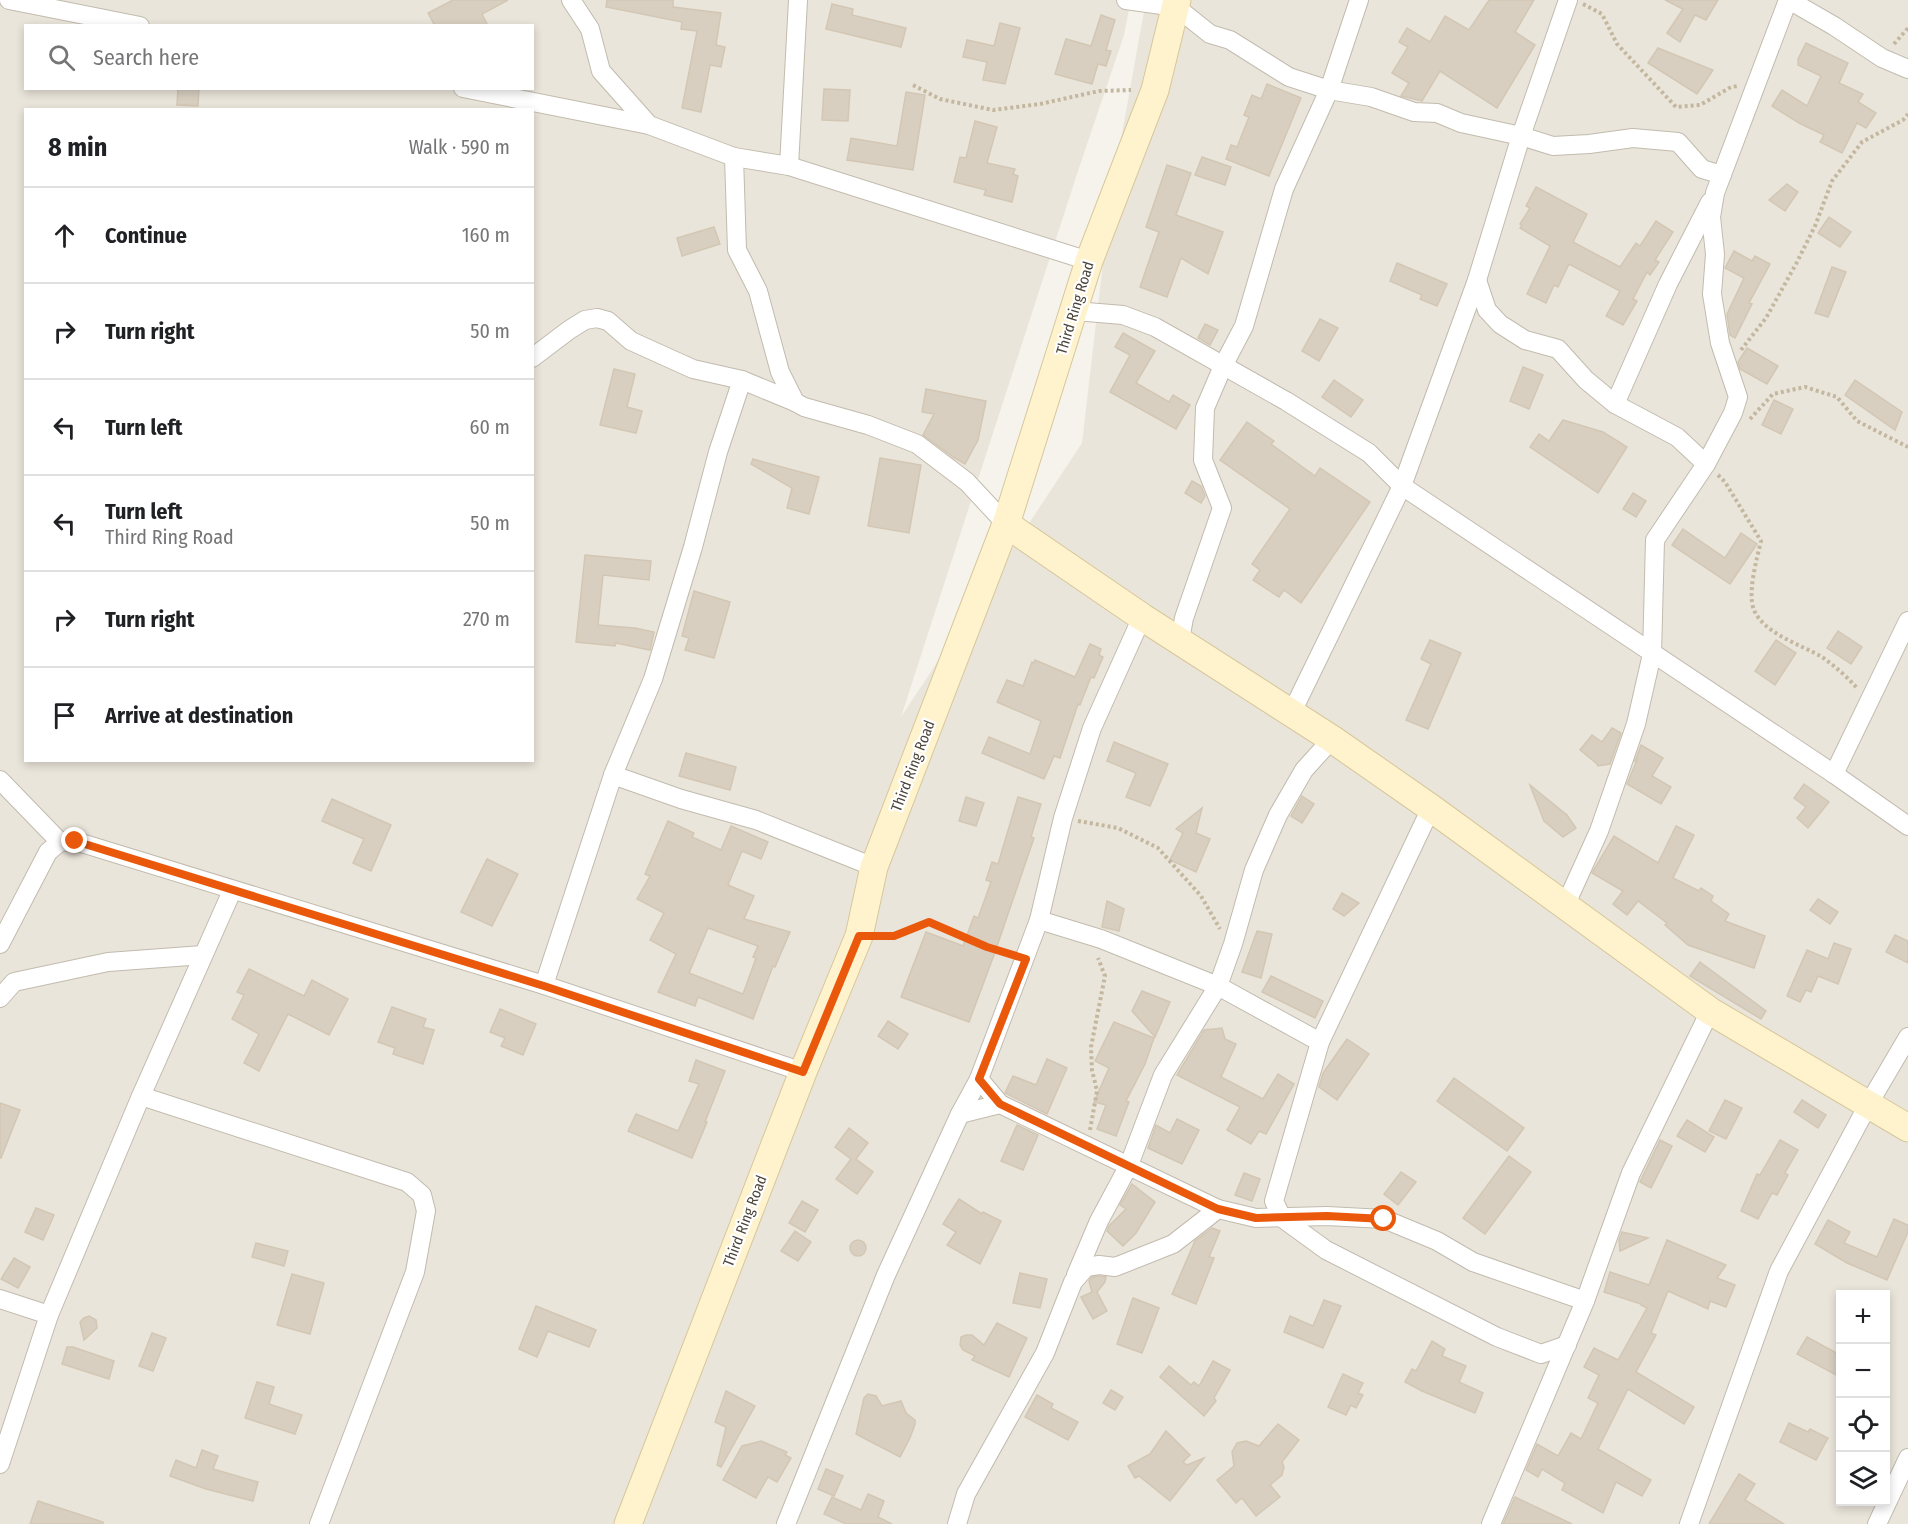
<!DOCTYPE html>
<meta charset="utf-8">
<style>
:root{--surface:#fff;--page:#f2f2f2;--text:#202124;--muted:#757577;--line:#e0e0e0}
body{margin:0;font-family:"Fira Sans Condensed",sans-serif;background:var(--page);color:var(--text)}
.controls{position:absolute;right:18px;bottom:18px;display:grid;overflow:hidden;border-radius:0px;box-shadow:0 3px 9px #0003}
.controls button{width:54px;height:54px;display:grid;place-items:center;padding:0;border:0;border-bottom:2px solid var(--line);background:var(--surface);color:var(--text);font:30px sans-serif}
.stop{position:absolute;width:18px;height:18px;margin:-14px;border:4px solid #ea580c;border-radius:50%;background:#fff}
.stop.end{background:#ea580c;border-color:#fff;box-shadow:0 2px 6px #0008}
.list{margin:0;padding:0;list-style:none}
h2{display:flex;justify-content:space-between;align-items:center;height:78px;margin:0;padding:0 24px;font-size:26px}
h2 small{font-size:20px;font-weight:400;color:var(--muted)}
.list li{display:grid;grid-template-columns:39px 1fr auto;gap:18px;align-items:center;box-sizing:border-box;height:96px;padding:0 24px;border-top:2px solid var(--line)}
.list b{display:block;font-size:22px;white-space:nowrap}
.list p{margin:0;font-size:20px;white-space:nowrap;color:var(--muted)}
.list em{font-size:20px;font-style:normal;color:var(--muted)}
.icon{flex:none;width:33px;height:33px;fill:none;stroke:currentColor;stroke-width:2;stroke-linecap:round;stroke-linejoin:round}
.map{position:relative;flex:none;width:1908px;height:1524px;overflow:hidden}
.search{position:absolute;background:var(--surface);box-shadow:0 3px 9px #0003;left:24px;top:24px;width:510px;height:66px;display:flex;align-items:center;gap:15px;box-sizing:border-box;padding:0 21px;border-radius:0px;color:var(--muted);font-size:22px}
.panel{position:absolute;background:var(--surface);box-shadow:0 3px 9px #0003;left:24px;top:108px;width:510px;height:654px;border-radius:0px}
.map>svg:first-child{display:block}
.residential{fill:#eae5da;fill-rule:evenodd}
.building{fill:#d8cfc1;stroke:#d3c7b4;stroke-width:1.5;fill-rule:evenodd}
.lines{fill:none;stroke-linecap:round;stroke-linejoin:round}
.street-casing{stroke:#c2bbae;stroke-width:20}
.secondary-casing{stroke:#d6c79b;stroke-width:29}
.path{stroke:#c4b79f;stroke-width:4;stroke-dasharray:3 3;stroke-linecap:butt}
.street{stroke:#fff;stroke-width:18}
.secondary{stroke:#fff3cd;stroke-width:27}
.route{stroke:#ea580c;stroke-width:8}
.labels{text-anchor:middle;dominant-baseline:central;stroke-width:4.5;stroke-linejoin:round;paint-order:stroke}
.street-label{font-size:15px;fill:#4b4439;stroke:#fff}
</style>
<div class="map">
<svg width="1908" height="1524" viewBox="0 0 1908 1524">
<rect width="100%" height="100%" fill="#f6f3ec"/>
<path class="residential" d="M0,0h1131l-7,35 -46,136 -177,546 181,-274 29,-248 35,-195h762v1524h-1908zM26,26h506v62h-506zM26,110h506v650h-506zM1840,1294h46v208h-46z"/>
<g class="building">
<path d="M453,0h55l-26,14 6,12h-53l-7,-13z"/>
<path d="M607,0h66v7l48,6 -5,32 9,2 -4,20 -11,-2 -9,47 -19,-4 15,-77 -16,-2 1,-7 -76,-15z"/>
<path d="M1489,0h45l-19,32 20,13 -38,63 -57,-37 -18,30 -21,-5 8,-13 -17,-10 16,-26 -9,-5 8,-14 23,14 15,-26 24,14z"/>
<path d="M1665,0h53l-12,20 -11,-5 -15,27 -13,-9 16,-24z"/>
<path d="M832,4l21,5 -1,6 54,13 -5,19 -75,-18z"/>
<path d="M1101,15l14,5 -9,30 5,1 -5,15 -8,-2 -6,20 -37,-10 11,-35 25,7z"/>
<path d="M1000,23l20,5 -15,56 -22,-4 4,-18 -24,-5 4,-17 27,6z"/>
<path d="M1806,43l42,20 -9,20 24,11 -5,8 18,11 -10,15 -9,-5 -15,30 -22,-11 4,-7 -25,-12 -27,-17 10,-16 25,16 14,-30 -23,-11v-6z"/>
<path d="M1658,48l55,22 -16,24 -49,-31z"/>
<path d="M1267,84l34,14 -32,78 -43,-17 5,-14 6,2 12,-30 -5,-2 8,-20 9,4z"/>
<path d="M178,88h21l-1,18 -21,-1z"/>
<path d="M824,89l26,1 -2,31 -26,-1z"/>
<path d="M906,92l19,3 -12,75 -66,-10 4,-22 46,8z"/>
<path d="M975,121l22,6 -10,36 28,6 -2,5 5,2 -6,26 -28,-7 2,-5 -32,-8 6,-25 6,1z"/>
<path d="M1202,157l29,10 -6,18 -30,-10z"/>
<path d="M1167,165l24,8 -15,42 47,17 -15,42 -27,-16 -14,39 -27,-10 19,-55 -13,-5z"/>
<path d="M1787,184l11,8 -13,19 -16,-11z"/>
<path d="M1536,187l51,27 -14,28 47,25 16,-24 4,3 16,-25 17,11 -18,28 4,2 -9,13 -3,-3 -14,27 4,2 -14,24 -17,-9 14,-25 -51,-27 -11,23 -4,-2 -8,18 -19,-9 23,-48 -30,-18 2,-3 -2,-1 10,-16 -4,-2z"/>
<path d="M1829,217l22,15 -11,15 -22,-14z"/>
<path d="M714,227l6,17 -38,12 -5,-18z"/>
<path d="M1734,251l18,10 3,-5 15,8 -21,39 3,1 -17,34 -5,-3 -3,-21 17,-36 -19,-10z"/>
<path d="M1397,263l50,21 -10,22 -17,-7 2,-4 -32,-14z"/>
<path d="M1832,267l14,5 -18,45 -13,-4z"/>
<path d="M1320,319l18,9 -19,33 -17,-10z"/>
<path d="M1205,324l13,6 -8,15 -12,-7z"/>
<path d="M1123,333l32,18 -19,32 33,19 4,-7 17,10 -14,24 -66,-37 20,-37 -15,-8z"/>
<path d="M1747,348l31,18 -11,18 -27,-15 -2,-7z"/>
<path d="M1523,367l20,8 -14,34 -19,-8z"/>
<path d="M614,369l21,5 -8,33 15,4 -6,22 -36,-8z"/>
<path d="M1334,380l29,20 -12,17 -29,-20z"/>
<path d="M1855,380l47,32 -7,18 -50,-35z"/>
<path d="M926,389l60,12 -8,39 -13,24 -12,-7 -30,-22 11,-21 -12,-2z"/>
<path d="M1774,400l19,9 -12,25 -19,-9z"/>
<path d="M1563,420l40,12 24,15 -29,46 -68,-46 9,-13 10,7z"/>
<path d="M1247,422l27,19 -3,3 44,32 5,-8 50,34 -69,101 -17,-13 -5,7 -26,-17 7,-10 -8,-6 38,-55 -70,-49z"/>
<path d="M880,458l41,7 -12,68 -41,-7z"/>
<path d="M753,459l66,18 -10,37 -22,-6 5,-20 -41,-24z"/>
<path d="M1192,481l9,5 4,10 -4,7 -16,-10z"/>
<path d="M1633,493l13,8 -10,16 -13,-8z"/>
<path d="M1683,529l42,29 16,-25 16,11 -27,40 -58,-39z"/>
<path d="M585,555l66,6 -2,19 -46,-5 -5,50 37,3 19,4 -4,18 -34,-7 -1,3 -39,-4z"/>
<path d="M694,591l36,11 -16,56 -29,-8 4,-12 -7,-2z"/>
<path d="M1838,631l24,16 -11,17 -24,-16z"/>
<path d="M1430,640l31,13 -33,76 -22,-9 25,-56 -10,-5z"/>
<path d="M1776,640l20,13 -21,32 -20,-14z"/>
<path d="M1090,644l11,5 -2,6 4,2 -9,21 -3,-1 -11,28 -2,-1 -18,54 -6,-2 -10,23 -62,-26 7,-16 41,17 11,-33 -44,-19 10,-22 16,6 9,-24 2,1 1,-3 40,17z"/>
<path d="M1612,728l9,5 -11,31 -12,2 -2,-3 -16,-13 12,-15 10,7z"/>
<path d="M1114,742l54,22 -18,42 -24,-9 10,-24 -29,-12z"/>
<path d="M1641,745l22,13 -11,18 19,11 -10,17 -34,-20 10,-24 -2,1z"/>
<path d="M686,753l50,14 -6,23 -51,-14z"/>
<path d="M1804,784l25,18 -21,26 -11,-10 9,-11 -12,-9z"/>
<path d="M1530,785l37,30 9,13 -13,9 -19,-16z"/>
<path d="M1302,796l12,8 -12,19 -11,-7z"/>
<path d="M966,797l18,6 -8,23 -17,-5z"/>
<path d="M1018,797l23,7 -10,33 3,1 -40,117 -25,67 -68,-25 25,-65 37,14 11,-30 4,2 13,-36 -5,-2 6,-18 6,2z"/>
<path d="M332,799l59,26 -20,46 -18,-8 11,-24 -42,-18z"/>
<path d="M1202,808l-6,25 14,6 -14,33 -26,-12 13,-27 -7,-4z"/>
<path d="M668,821l26,12 -2,4 29,13 10,-24 37,16 -7,17 -19,-8 -14,34 26,11 -10,23 46,13 -15,35 -2,-1 -20,53 -55,-22 -3,9 -37,-14 18,-38 -26,-14 14,-27 -27,-14 13,-23 -5,-2zM708,928l50,18 -5,11 3,1 -13,36 -54,-21z"/>
<path d="M1676,826l18,9 -21,43 26,13 2,-3 12,8 -2,5 18,13 -4,7 40,15 -11,32 -66,-23 -23,-20 2,-2 -29,-22 -11,14 -14,-11 10,-13 -31,-18 22,-37 44,27z"/>
<path d="M487,859l31,15 -26,52 -31,-14z"/>
<path d="M1342,893l17,10 -15,13 -11,-7z"/>
<path d="M1818,899l20,13 -8,12 -20,-14z"/>
<path d="M1107,901l17,8 -5,22 -17,-4z"/>
<path d="M1257,931l15,3 -11,44 -19,-6z"/>
<path d="M1895,935l13,6v22l-22,-11z"/>
<path d="M1834,943l17,6 -13,35 -20,-8 -7,16 -5,-2 -6,12 -13,-6 20,-46 21,9z"/>
<path d="M1700,962l66,49 -5,8 -71,-43z"/>
<path d="M249,969l55,27 8,-16 36,19 -19,36 -41,-21 -29,57 -15,-8 15,-29 -27,-15 12,-24 -7,-3z"/>
<path d="M1271,976l52,25 -8,17 -53,-26z"/>
<path d="M1142,991l28,11 -15,35 -23,-26z"/>
<path d="M392,1007l34,12 -3,8 11,3 -11,34 -30,-10 2,-6 -17,-6z"/>
<path d="M500,1009l36,15 -13,31 -22,-9 4,-8 -15,-6z"/>
<path d="M888,1021l20,13 -10,15 -20,-13z"/>
<path d="M1114,1022l40,16 -9,26 -19,37 3,1 -13,34 -19,-7 9,-24 -12,-3 15,-34 -14,-7z"/>
<path d="M1222,1028l3,11 11,5 -15,33 42,22 15,-25 16,10 -28,50 -7,-3 -8,13 -24,-14 13,-23 -63,-32 27,-45z"/>
<path d="M1347,1039l22,15 -32,46 -18,-13 4,-14z"/>
<path d="M1047,1059l20,9 -20,46 -42,-21 8,-17 23,9z"/>
<path d="M696,1060l29,11 -20,51h2l-15,36 -64,-27 8,-17 42,17 21,-47 -10,-3z"/>
<path d="M1454,1078l70,50 -17,23 -70,-50z"/>
<path d="M1725,1100l17,8 -16,31 -17,-8z"/>
<path d="M1802,1100l24,15 -8,13 -24,-16z"/>
<path d="M0,1103l20,7 -19,48h-1z"/>
<path d="M1177,1119l22,11 -17,34 -34,-16 8,-23 14,8z"/>
<path d="M1687,1120l27,17 -9,15 -28,-16z"/>
<path d="M1017,1125l21,10 -15,35 -22,-9z"/>
<path d="M849,1128l19,15 -12,16 17,13 -16,22 -21,-15 15,-20 -16,-12z"/>
<path d="M1660,1140l12,6 -21,42 -11,-6z"/>
<path d="M1780,1140l18,10 -13,23 3,2 -11,20 -5,-2 -14,26 -17,-8 16,-37 3,1z"/>
<path d="M1509,1156l22,16 -46,62 -22,-16z"/>
<path d="M1401,1172l15,10 -18,23 -14,-11z"/>
<path d="M1244,1173l16,6 -8,22 -17,-6z"/>
<path d="M1132,1184l23,18 -19,31 -13,13 -16,-15 2,-5 17,-17 -6,-4z"/>
<path d="M959,1199l23,15 1,-2 18,9 -21,43 -33,-19 9,-13 -13,-8z"/>
<path d="M802,1201l16,9 -13,22 -16,-9z"/>
<path d="M36,1208l18,7 -11,25 -18,-8z"/>
<path d="M1894,1219l14,6v7l-21,48 -40,-17 -32,-19 13,-24 22,12 -6,11 33,14z"/>
<path d="M1212,1228l8,3 -11,26 5,1 -18,46 -24,-10 23,-53z"/>
<path d="M795,1231l16,11 -13,19 -17,-10z"/>
<path d="M1622,1232l26,6 -28,13 -1,-11z"/>
<circle cx="858" cy="1248" r="8"/>
<path d="M1667,1240l59,25 -9,13 18,7 -9,22 -16,-6 -2,8 -40,-18 -17,42 5,2 -20,37 58,35 -10,17 -56,-35 -30,60 53,31 -9,16 -26,-14 -13,31 -41,-23 3,-7 -23,-14 -4,8 -12,-7 11,-26 21,12 13,-23 10,6 17,-36 -10,-5 11,-23 -15,-8 10,-19 24,12 29,-52 -6,-3v-1l-37,-12 6,-20 39,13z"/>
<path d="M256,1243l32,8 -4,15 -32,-9z"/>
<path d="M14,1258l16,9 -12,21 -17,-9z"/>
<path d="M1020,1273l27,6 -7,29 -27,-5z"/>
<path d="M292,1274l32,9 -14,51 -33,-9z"/>
<path d="M1099,1276l7,1 -1,5 -8,10 10,19 -14,8 -12,-22 11,-5 -3,-11 3,-4z"/>
<path d="M1133,1298l26,10 -17,45 -25,-9z"/>
<path d="M1324,1300l17,6 -18,42 -39,-16 6,-16 23,10z"/>
<path d="M536,1306l60,24 -7,17 -41,-16 -11,26 -18,-8z"/>
<path d="M89,1316l7,4 1,8 -13,12 -4,-18 4,-4z"/>
<path d="M997,1323l30,15 -18,39 -37,-17 3,-4 -12,-6 -3,-5 1,-8 5,-2h6l12,10z"/>
<path d="M152,1333l14,5 -13,33 -14,-5z"/>
<path d="M1807,1337l33,18v22l-43,-23z"/>
<path d="M1432,1341l13,8 -3,7 24,10 -7,16 24,11 -8,20 -53,-22 -17,-9 7,-13 4,2z"/>
<path d="M67,1347h6l41,14 -5,18 -47,-15z"/>
<path d="M1213,1361l17,9 -16,28 2,3 -12,15 -44,-39 9,-11 22,19 3,-3 5,4z"/>
<path d="M1343,1374l20,9 -5,10 5,2 -7,13 -5,-3 -5,10 -18,-8z"/>
<path d="M257,1382l17,5 -5,17 33,11 -7,19 -50,-16z"/>
<path d="M1111,1390l12,7 -8,13 -12,-7z"/>
<path d="M726,1391l29,15 -34,61 -4,-2 9,-38 -11,-5z"/>
<path d="M868,1394l8,2 6,10 19,-5 5,12 9,7v4l-5,14 -10,19 -44,-23 8,-36z"/>
<path d="M1037,1395l16,9 -2,4 27,14 -10,18 -43,-23z"/>
<path d="M1789,1423l19,9 2,-3 18,9 -12,22 -36,-18z"/>
<path d="M1278,1424l21,16 -17,22 2,5 -2,8 -12,10 10,12 -24,19 -14,-18 -6,5 -19,-23 17,-14 -2,-14 5,-9 9,-2 13,5z"/>
<path d="M1166,1431l24,24 -7,7 4,3 17,-7 -34,43 -31,-25 -4,2 -7,-12 22,-12z"/>
<path d="M761,1441l26,11 -2,3 6,3 -14,24 -9,-5 -12,21 -33,-18 19,-34z"/>
<path d="M202,1450l16,6 -5,13 45,13 -5,19 -47,-12 -36,-13 6,-16 20,8z"/>
<path d="M826,1469l17,7 -9,20 -16,-7z"/>
<path d="M1739,1474l16,10 -10,16 39,24h-75z"/>
<path d="M868,1494l16,7 -6,16 14,7h-46l-22,-10 8,-17 29,13z"/>
<path d="M1515,1497l57,27h-69z"/>
<path d="M38,1501l65,21v2h-73z"/>
</g>
<g class="lines">
<defs>
<g id="street">
<path d="M9,0l131,26"/>
<path d="M571,0l19,29 11,42 48,54"/>
<path d="M1126,0l50,7 34,27 20,6 59,37 40,13 42,7 43,15 23,1 24,10 60,13 32,10 36,-2 44,-6 45,4 24,27 20,6"/>
<path d="M1789,0l45,26 48,32 26,11"/>
<path d="M463,88l186,37 85,32 55,9 300,95"/>
<path d="M734,157l3,93 21,41 22,81 15,30 9,5 64,18 49,19 50,38 39,42"/>
<path d="M789,166l9,-166"/>
<path d="M1477,280l10,30 13,14 25,16 33,9 28,31 29,24 62,33 29,27"/>
<path d="M1075,311l48,4 32,12 131,74 83,52 33,33 432,288 74,52"/>
<path d="M532,358l37,-28 16,-10 12,-2 11,3 23,20 62,28 49,11 53,22"/>
<path d="M1615,404l53,-120 42,-82"/>
<path d="M1180,640l4,-22 38,-110 -19,-48 2,-52 18,-42 21,-40 40,-137 45,-99 30,-90"/>
<path d="M1292,712l110,-226 75,-206 44,-144 47,-136"/>
<path d="M1834,774l74,-153"/>
<path d="M613,775l68,24 75,21 118,47"/>
<path d="M0,780l60,62"/>
<path d="M1565,906l34,-75 37,-107 16,-70 3,-114 51,-76 27,-51 5,-16 -18,-54 -8,-49 3,-40 -4,-37 4,-24 73,-193"/>
<path d="M1039,920l62,19 117,47 102,56 111,-234"/>
<path d="M0,944l48,-92 12,-10 15,-1 469,144 259,87"/>
<path d="M544,985l69,-210 40,-96 40,-132 25,-95 24,-72"/>
<path d="M0,998l14,-16 94,-20 95,-7"/>
<path d="M1320,1042l-46,159 8,17 44,32 171,87 44,17 26,-9"/>
<path d="M979,1079l21,25 218,105"/>
<path d="M141,1096l266,86 15,13 4,16 -11,61 -96,252"/>
<path d="M960,1114l40,-10"/>
<path d="M1076,1275l23,-54 30,-56 34,-90 55,-89 15,-42 21,-74 24,-55 26,-45 28,-31"/>
<path d="M0,1299l49,16"/>
<path d="M0,1464l49,-149 92,-219 91,-205"/>
<path d="M786,1524l100,-249 74,-161 19,-35 60,-159 24,-102 29,-90 50,-111"/>
<path d="M957,1524l9,-30 79,-141 28,-71 13,-15 13,-2 16,2 58,-23 45,-35 38,9 71,-2 57,3 53,22 36,21 112,39"/>
<path d="M1491,1524l94,-223 46,-128 79,-162"/>
<path d="M1689,1524l90,-253 89,-166 40,-68"/>
<path d="M1877,1524l31,-66"/>
</g>
<g id="secondary">
<path d="M1006,524l136,93 190,122 99,69 279,203 198,117"/>
<path d="M628,1524l175,-452 56,-136 15,-69 132,-343 83,-263 66,-171 22,-90"/>
</g>
</defs>
<use href="#street" class="street-casing"/>
<use href="#secondary" class="secondary-casing"/>
<g class="path">
<path d="M1583,4l19,10 15,30 59,63 24,-2 31,-18 7,-1"/>
<path d="M1894,44l14,-16"/>
<path d="M913,85l27,14 53,11 47,-6 59,-13 32,-1"/>
<path d="M1741,350l25,-32 30,-54 19,-38 17,-45 30,-39 41,-22 5,-6"/>
<path d="M1750,419l23,-25 32,-7 32,10 20,24 51,26"/>
<path d="M1718,475l7,7 36,59c-4,17 -14,53 -7,69 10,24 48,35 68,47 13,9 25,20 35,31"/>
<path d="M1078,821l40,7 40,20 43,48 19,33"/>
<path d="M881,936h13l35,-14 79,32"/>
<path d="M1090,1130l7,-39 -5,-21 -1,-23 14,-71 -7,-18"/>
</g>
<use href="#street" class="street"/>
<use href="#secondary" class="secondary"/>
</g>
<g class="lines">
<path class="route" d="M75,841l469,145 259,86 56,-136h35l35,-14 58,25 39,12 -47,120 21,25 218,105 38,9 71,-2 57,3"/>
</g>
<g class="labels">
<g class="street-label">
<text transform="translate(1075 308) rotate(-73)">Third Ring Road</text>
<text transform="translate(913 766) rotate(-69)">Third Ring Road</text>
<text transform="translate(745 1221) rotate(-69)">Third Ring Road</text>
</g>
</g>
</svg>
<div class="controls">
<button>+</button>
<button>−</button>
<button><svg class="icon" aria-label="locate" viewBox="0 0 24 24"><circle cx="12" cy="12" r="6"/><path d="M12 2v4M12 18v4M2 12h4M18 12h4"/></svg></button>
<button><svg class="icon" aria-label="layers" viewBox="0 0 24 24"><path d="M12 4l9 5-9 5-9-5zM3 14l9 5 9-5"/></svg></button>
</div>
<div class="stop" style="left:1384px;top:1219px"></div>
<div class="stop end" style="left:75px;top:841px"></div>
<div class="search"><svg class="icon" aria-label="search" viewBox="0 0 24 24"><circle cx="10" cy="10" r="6"/><path d="M15 15l6 6"/></svg>Search here</div>
<section class="panel">
<h2>8 min<small>Walk · 590 m</small></h2>
<ul class="list">
<li><svg class="icon" aria-label="ahead" viewBox="0 0 24 24"><path d="M12 20V5M6 11l6-6 6 6"/></svg><div><b>Continue</b></div><em>160 m</em></li>
<li><svg class="icon" aria-label="right" viewBox="0 0 24 24"><path d="M7 20v-9h11M14 6l5 5-5 5"/></svg><div><b>Turn right</b></div><em>50 m</em></li>
<li><svg class="icon" aria-label="left" viewBox="0 0 24 24"><path d="M17 20v-9H6M10 6l-5 5 5 5"/></svg><div><b>Turn left</b></div><em>60 m</em></li>
<li><svg class="icon" aria-label="left" viewBox="0 0 24 24"><path d="M17 20v-9H6M10 6l-5 5 5 5"/></svg><div><b>Turn left</b><p>Third Ring Road</p></div><em>50 m</em></li>
<li><svg class="icon" aria-label="right" viewBox="0 0 24 24"><path d="M7 20v-9h11M14 6l5 5-5 5"/></svg><div><b>Turn right</b></div><em>270 m</em></li>
<li><svg class="icon" aria-label="arrive" viewBox="0 0 24 24"><path d="M6 21V4h12l-3 4 3 4H6"/></svg><div><b>Arrive at destination</b></div></li>
</ul>
</section>
</div>
